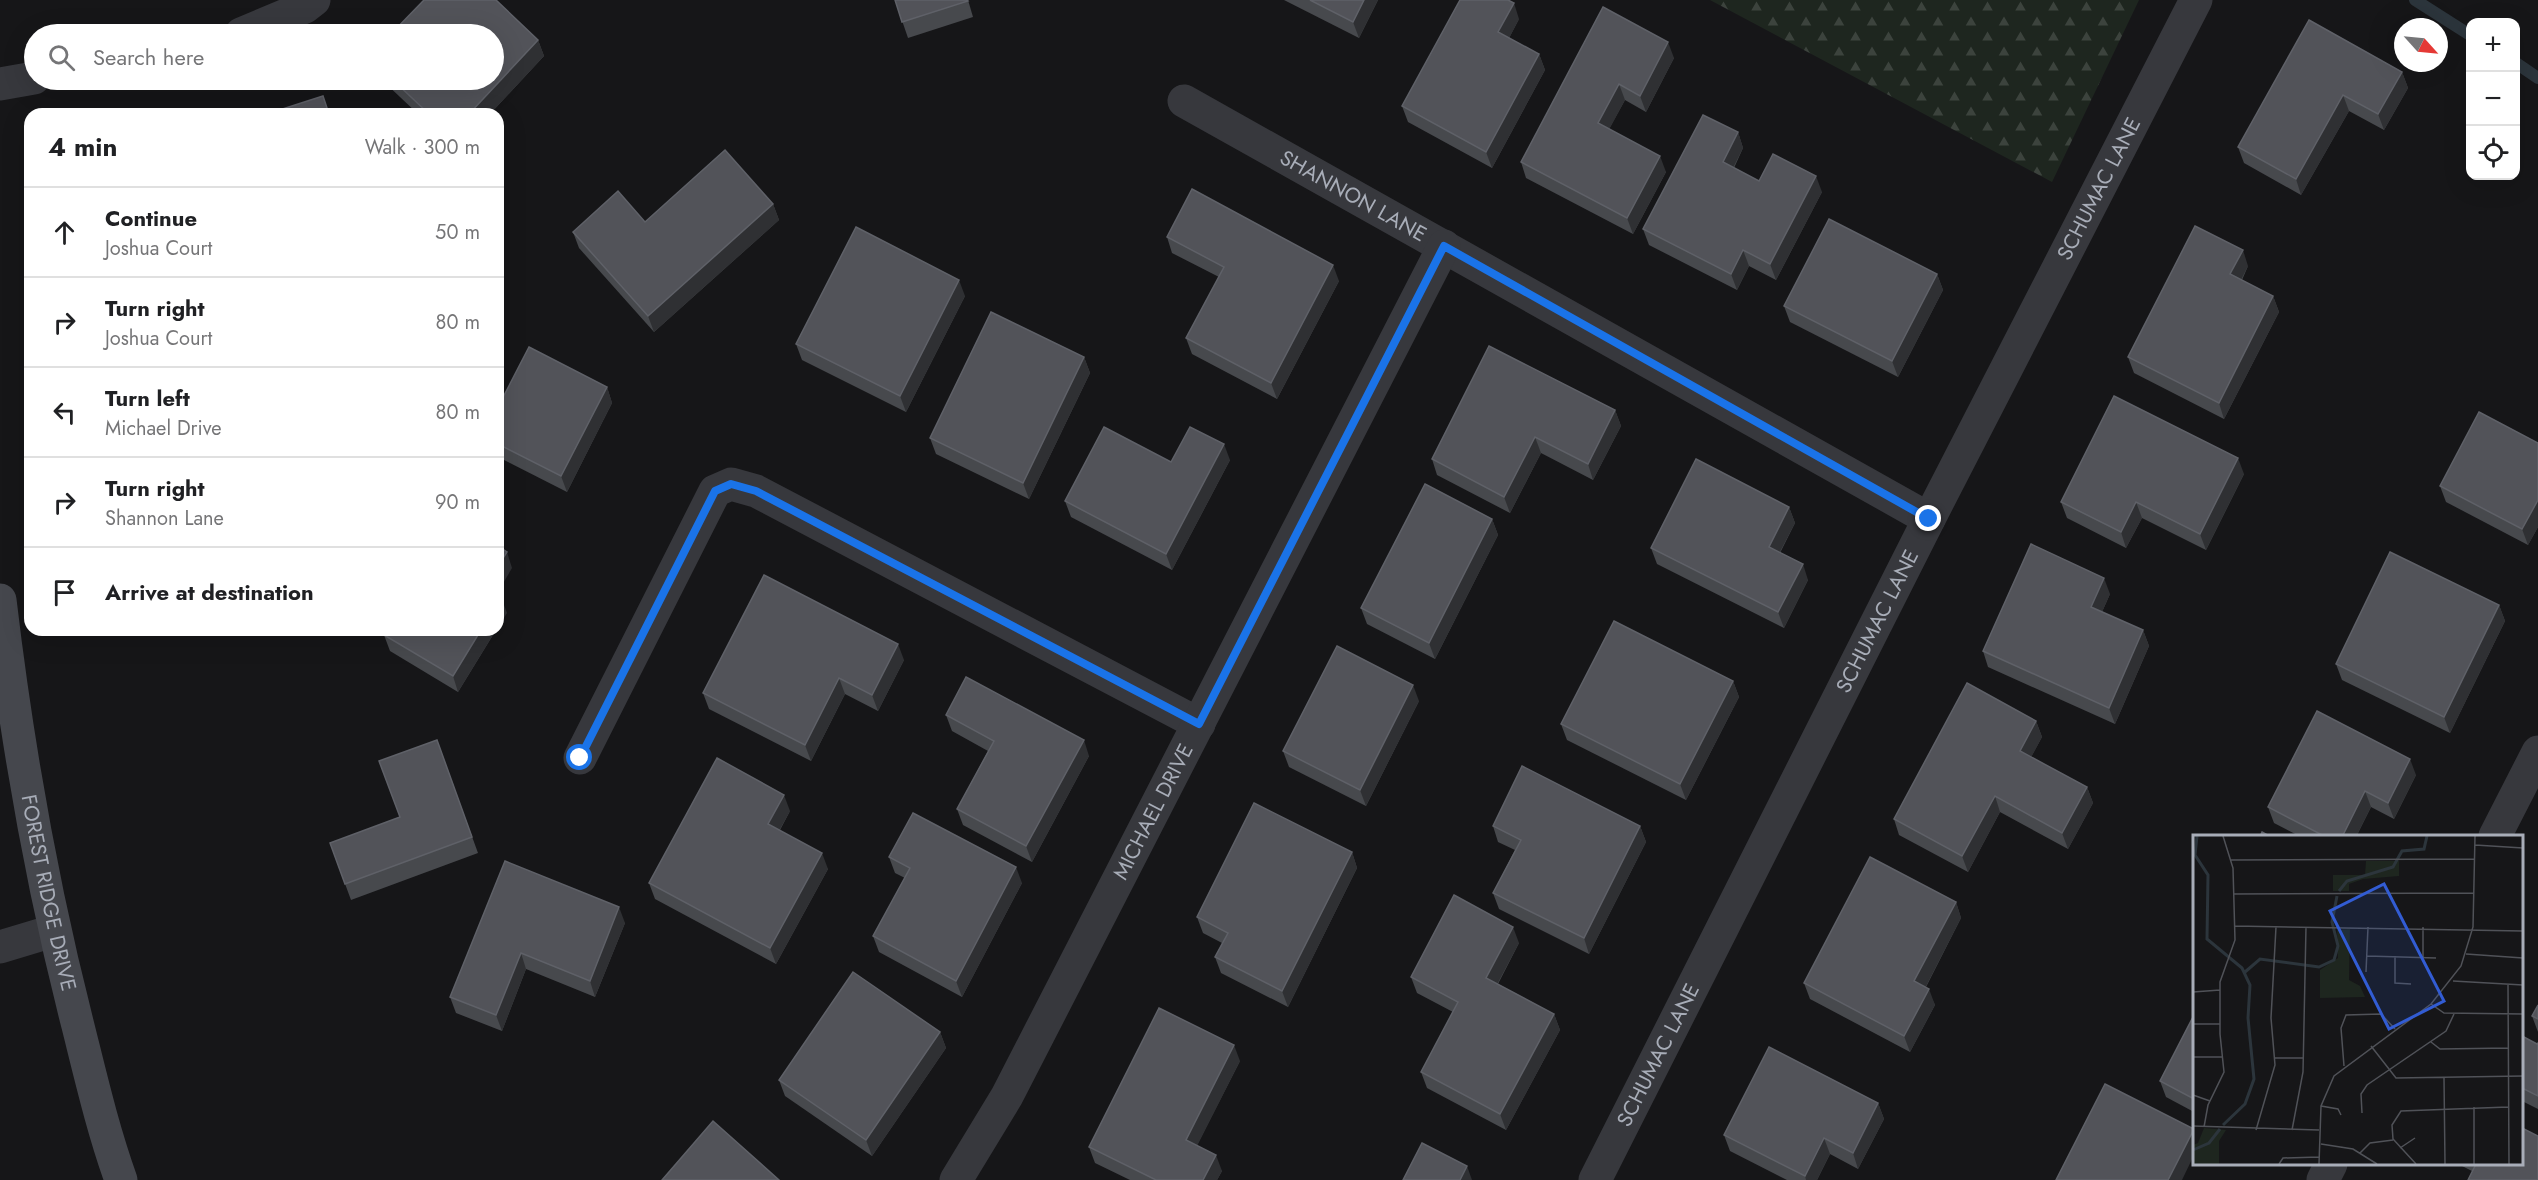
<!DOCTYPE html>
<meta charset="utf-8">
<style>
:root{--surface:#fff;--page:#f6f6f6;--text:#202124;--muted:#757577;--line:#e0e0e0}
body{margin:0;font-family:Jost,sans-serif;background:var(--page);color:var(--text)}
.controls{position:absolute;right:18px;top:18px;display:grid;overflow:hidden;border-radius:12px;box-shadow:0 6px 24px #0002}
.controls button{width:54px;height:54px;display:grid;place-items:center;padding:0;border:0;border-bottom:2px solid var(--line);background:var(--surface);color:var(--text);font:30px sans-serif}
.compass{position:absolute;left:2394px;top:18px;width:54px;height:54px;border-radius:50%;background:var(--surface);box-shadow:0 6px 24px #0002;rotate:117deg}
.stop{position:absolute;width:18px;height:18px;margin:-14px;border:4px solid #1a73e8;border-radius:50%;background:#fff}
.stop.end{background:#1a73e8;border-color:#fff;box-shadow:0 2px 6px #0008}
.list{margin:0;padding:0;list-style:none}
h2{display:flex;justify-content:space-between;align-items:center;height:78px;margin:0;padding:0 24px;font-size:26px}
h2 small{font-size:20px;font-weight:400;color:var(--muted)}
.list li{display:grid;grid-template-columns:39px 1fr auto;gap:18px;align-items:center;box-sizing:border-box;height:90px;padding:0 24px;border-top:2px solid var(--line)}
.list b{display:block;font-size:22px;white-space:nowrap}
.list p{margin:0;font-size:20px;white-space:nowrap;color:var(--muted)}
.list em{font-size:20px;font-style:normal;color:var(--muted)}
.icon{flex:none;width:33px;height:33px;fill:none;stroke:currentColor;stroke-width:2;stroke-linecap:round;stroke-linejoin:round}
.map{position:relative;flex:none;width:2538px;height:1180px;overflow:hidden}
.search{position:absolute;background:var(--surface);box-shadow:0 6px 24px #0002;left:24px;top:24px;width:480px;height:66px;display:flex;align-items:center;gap:15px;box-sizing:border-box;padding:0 21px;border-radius:33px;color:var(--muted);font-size:22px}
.panel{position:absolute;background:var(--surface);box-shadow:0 6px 24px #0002;left:24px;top:108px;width:480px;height:528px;border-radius:18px}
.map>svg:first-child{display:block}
.forest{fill:url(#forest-firs)}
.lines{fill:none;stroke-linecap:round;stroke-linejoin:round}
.stream{stroke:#2c353c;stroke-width:12}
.minor{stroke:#37383d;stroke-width:33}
.secondary{stroke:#45474d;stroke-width:33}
.wall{fill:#47494d}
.shaded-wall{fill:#2f3033}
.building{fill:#525359;stroke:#5f6168;stroke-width:1.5}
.route{stroke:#1a73e8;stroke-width:8}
.labels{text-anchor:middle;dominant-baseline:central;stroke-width:6;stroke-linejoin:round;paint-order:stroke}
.street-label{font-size:21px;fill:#a8adb8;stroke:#111113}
.inset-river{fill:none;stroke:#2c353c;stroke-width:3}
.inset-road{fill:none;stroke:#505258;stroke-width:1.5}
.view{fill:#325cd3;fill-opacity:0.15;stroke:#325cd3;stroke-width:3}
.inset-edge{fill:none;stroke:#a8adb8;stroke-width:3}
</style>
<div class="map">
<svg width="2538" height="1180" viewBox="0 0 2538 1180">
<defs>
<pattern id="forest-firs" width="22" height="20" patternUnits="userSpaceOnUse" patternTransform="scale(1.5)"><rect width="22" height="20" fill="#1e261f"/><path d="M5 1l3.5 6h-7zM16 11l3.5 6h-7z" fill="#3c433d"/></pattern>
</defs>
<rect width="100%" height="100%" fill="#161618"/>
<path class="forest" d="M1710,0h429l-87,182z"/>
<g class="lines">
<g class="stream">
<path d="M2415,0l55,35"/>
<path d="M2516,63l22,15"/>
</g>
<g class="minor">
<path d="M241,34l64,-27 9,-7"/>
<path d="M0,84l34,-6"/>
<path id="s1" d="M1184,101l745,418"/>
<path d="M580,758l135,-267 16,-7 25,7 443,233"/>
<path d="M2495,836l43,-84"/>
<path d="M0,947l53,-16"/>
<path id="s2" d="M956,1180l51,-84 437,-850"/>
<path id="s3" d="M1595,1180l334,-661 267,-519"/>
<path d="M2323,1180l8,-16"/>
</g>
<path class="secondary" id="s4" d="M0,600c17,144 42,286 78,426 13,52 25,104 43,154"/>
</g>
<g class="wall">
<path d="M895,0h73l5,17 -65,21z"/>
<path d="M1284,0h94l-19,38z"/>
<path d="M1603,7l71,51 -28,54 -21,-12 -16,29 57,43 -33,62 -107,-56 -5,-16z"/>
<path d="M1519,19l-10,19 30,16 6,16 -53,98 -84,-46 -6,-16z"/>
<path d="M2309,20l93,52 6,16 -24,42 -35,-19 -48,84 -57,-32 -6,-16z"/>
<path d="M538,40l6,16 -54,58h-72l-36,-34h112z"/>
<path d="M1738,132l5,16 -9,20 25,13 63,11 -46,88 -27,-14 -12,24 -88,-45 -6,-16z"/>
<path d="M773,204l6,16 -125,112 -75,-84 -6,-16z"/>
<path d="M1167,237l172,44 -62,118 -85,-45 -6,-16 33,-61 -47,-24z"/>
<path d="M2248,266l-6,14 31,16 6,16 -55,107 -90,-46 -6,-16z"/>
<path d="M1937,274l6,16 -45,87 -108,-55 -6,-16z"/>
<path d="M965,296l-59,116 -104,-52 -6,-16z"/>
<path d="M1084,357l6,16 -61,126 -93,-45 -6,-16z"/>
<path d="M607,387l5,16 -45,89 -69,-35v-50z"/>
<path d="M1615,410l6,16 -28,54 -52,-27 -31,60 -73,-38 -5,-16z"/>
<path d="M2538,443v84l-10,18 -82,-43 -6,-16z"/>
<path d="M1230,460l-58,110 -101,-53 -6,-16 106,-39z"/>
<path d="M2244,474l-38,76 -64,-32 -16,30 -59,-30 -6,-16z"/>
<path d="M1789,507l6,16 -15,30 28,27 -24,48 -127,-64 -6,-16z"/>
<path d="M1492,519l6,16 -63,124 -68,-35 -6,-16z"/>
<path d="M2110,594l-8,18 41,18 6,16 -34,78 -127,-57 -5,-16z"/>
<path d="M2499,605l6,16 -55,112 -108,-53 -6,-16z"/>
<path d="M387,630h109l-38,62 -68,-41 -6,-16z"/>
<path d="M904,660l-26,51 -33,-17 -34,67 -102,-52 -6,-16z"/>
<path d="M1733,681l6,16 -53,103 -119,-60 -6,-16z"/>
<path d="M1419,701l-53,105 -77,-39 -6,-16z"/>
<path d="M946,715l143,41 -57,106 -69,-37 -6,-16 31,-58 -36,-20z"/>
<path d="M2036,721l6,16 -11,20 56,30 6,16 -25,46 -68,-37 -32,60 -69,-37 -5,-16z"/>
<path d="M437,740l41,113 -127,47 -21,-57 70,-26z"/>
<path d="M2416,775l-22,44 -23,-12 -15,30h-55l-27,-14 -6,-16z"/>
<path d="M790,811l-10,19 48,39 -52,95 -121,-65 -6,-16z"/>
<path d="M1493,826h147l6,16 -57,112 -90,-45 -6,-16 22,-43 -17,-8z"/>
<path d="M1352,852l5,16 -69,139 -67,-34 -6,-16 7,-14 -19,-10 -6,-16z"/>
<path d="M889,857l133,26 -60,114 -83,-45 -6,-16 32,-58 -10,-5z"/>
<path d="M505,861l120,62 -30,74 -69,-28 -24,62 -46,-18 -6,-16z"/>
<path d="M1956,902l5,16 -35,69 9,18 -25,47 -100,-53 -6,-16z"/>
<path d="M1519,943l-21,41 56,30 6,16 -54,100 -79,-42 -6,-16 32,-60 -36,-19 -6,-16z"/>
<path d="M2538,1005v27l-6,-16z"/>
<path d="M2194,1015v97l-28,-15 -6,-16z"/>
<path d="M940,1032l6,16 -74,108 -87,-60 -6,-16z"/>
<path d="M2522,1036l15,8 1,-1v66l-16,-8z"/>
<path d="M1240,1061l-43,84 25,26 -5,9h-87l-35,-17 -6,-16z"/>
<path d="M1878,1103l6,16 -26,50 -28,-15 -13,26h-30l-57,-29 -6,-16z"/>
<path d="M2458,1164h64l-50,7z"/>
</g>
<g class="shaded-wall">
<path d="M1364,0h14l-19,38 -6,-16z"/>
<path d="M1514,3l5,16 -15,29 -6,-16z"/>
<path d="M538,40l6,16 -54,58h-21z"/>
<path d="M1668,42l6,16 -28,54 -6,-16z"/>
<path d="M1539,54l6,16 -53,98 -6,-16z"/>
<path d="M2402,72l6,16 -24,42 -6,-16z"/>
<path d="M1619,84l6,16 -21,39 -6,-16z"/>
<path d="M2343,95l6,16 -48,84 -5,-16z"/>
<path d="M1738,132l5,16 -15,30 -5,-16z"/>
<path d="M1660,156l6,16 -33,62 -6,-16z"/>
<path d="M1816,176l6,16 -46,88 -6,-16z"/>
<path d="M773,204l6,16 -125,112 -6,-16z"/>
<path d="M1743,250l6,16 -12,24 -6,-16z"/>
<path d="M2243,250l5,16 -12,24 -6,-16z"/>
<path d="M1333,265l6,16 -62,118 -6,-16z"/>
<path d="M1937,274l6,16 -45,87 -6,-16z"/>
<path d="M959,280l6,16 -59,116 -6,-16z"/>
<path d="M2273,296l6,16 -55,107 -5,-16z"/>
<path d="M1084,357l6,16 -61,126 -6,-16z"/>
<path d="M607,387l5,16 -45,89 -6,-16z"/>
<path d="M1615,410l6,16 -28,54 -5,-16z"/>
<path d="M1535,437l6,16 -31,60 -6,-16z"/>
<path d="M1224,444l6,16 -58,110 -6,-16z"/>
<path d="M2238,458l6,16 -38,76 -6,-16z"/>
<path d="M2538,500v27l-10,18 -6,-16z"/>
<path d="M2136,502l6,16 -16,30 -5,-16z"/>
<path d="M1789,507l6,16 -21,40 -5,-16z"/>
<path d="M1492,519l6,16 -63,124 -6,-16z"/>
<path d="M507,552l5,16 -14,24v-26z"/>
<path d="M1803,564l5,16 -24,48 -6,-16z"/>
<path d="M2104,578l6,16 -13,29 -6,-16z"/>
<path d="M501,597l6,16 -9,14v-25z"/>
<path d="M2499,605l6,16 -55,112 -6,-16z"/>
<path d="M481,630h15l-38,62 -5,-16z"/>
<path d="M2143,630l6,16 -34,78 -6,-16z"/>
<path d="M898,644l6,16 -26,51 -6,-16z"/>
<path d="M839,678l6,16 -34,67 -6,-16z"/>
<path d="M1733,681l6,16 -53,103 -6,-16z"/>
<path d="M1413,685l6,16 -53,105 -6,-16z"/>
<path d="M2036,721l6,16 -16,30 -6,-16z"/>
<path d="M1084,740l5,16 -57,106 -6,-16z"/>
<path d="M2410,759l6,16 -22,44 -6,-16z"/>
<path d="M2087,787l6,16 -25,46 -6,-16z"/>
<path d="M2365,791l6,16 -15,30h-14z"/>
<path d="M784,795l6,16 -16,29 -6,-16z"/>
<path d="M1995,796l5,16 -32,60 -6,-16z"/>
<path d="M1640,826l6,16 -57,112 -5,-16z"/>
<path d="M1352,852l5,16 -69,139 -6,-16z"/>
<path d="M822,853l6,16 -52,95 -6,-16z"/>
<path d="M1016,867l6,16 -60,114 -6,-16z"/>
<path d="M1956,902l5,16 -41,80 -6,-17z"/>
<path d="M619,907l6,16 -30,74 -5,-16z"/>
<path d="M1513,927l6,16 -27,51 -6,-16z"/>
<path d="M521,953l5,16 -24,62 -6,-16z"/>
<path d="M1929,989l6,16 -25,47 -6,-16z"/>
<path d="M1554,1014l6,16 -54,100 -6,-16z"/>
<path d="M940,1032l6,16 -74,108 -6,-16z"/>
<path d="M1234,1045l6,16 -48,95 -6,-16z"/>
<path d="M1878,1103l6,16 -26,50 -5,-16z"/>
<path d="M2194,1129v26l-12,25h-14z"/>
<path d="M1824,1138l6,16 -13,26h-11l-1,-4z"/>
<path d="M1216,1155l6,16 -5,9h-14z"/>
<path d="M1467,1166l5,14h-12z"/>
</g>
<g class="building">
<path d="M424,0h72l42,40 -69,74h-40l-36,-34h101v-46h-103z"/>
<path d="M895,0h72l1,1 -66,21z"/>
<path d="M1310,0h54l-11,22z"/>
<path d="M1460,0h48l6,3 -16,29 41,22 -53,98 -84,-46z"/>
<path d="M1603,7l65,35 -28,54 -21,-12 -21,39 62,33 -33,62 -106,-56z"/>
<path d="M2309,20l93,52 -24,42 -35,-19 -47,84 -58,-32z"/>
<path d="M323,96l6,18h-62z"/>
<path d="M1703,115l35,17 -15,30 36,19 14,-27 43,22 -46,88 -27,-14 -12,24 -88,-45z"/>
<path d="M725,150l48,54 -125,112 -75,-84 45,-41 27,31z"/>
<path d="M1192,189l141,76 -62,118 -85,-45 38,-71 -57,-30z"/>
<path d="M1829,219l108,55 -45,87 -108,-55z"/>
<path d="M2195,226l48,24 -13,24 43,22 -54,107 -91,-46z"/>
<path d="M856,227l103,53 -59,116 -104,-52z"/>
<path d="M991,312l93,45 -61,126 -93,-45z"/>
<path d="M1489,346l126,64 -27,54 -53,-27 -31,60 -72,-38z"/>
<path d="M529,347l78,40 -46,89 -63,-32v-37z"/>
<path d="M2114,396l124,62 -38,76 -64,-32 -15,30 -60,-30z"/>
<path d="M2479,412l59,31v57l-16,29 -82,-43z"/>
<path d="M1104,427l67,35 19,-35 34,17 -58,110 -101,-53z"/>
<path d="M1696,459l93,48 -20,40 34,17 -25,48 -127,-64z"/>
<path d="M1425,484l67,35 -63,124 -68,-35z"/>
<path d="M2031,544l73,34 -13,29 52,23 -34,78 -126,-57z"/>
<path d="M498,546l9,6 -9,14z"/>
<path d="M2390,552l109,53 -55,112 -108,-53z"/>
<path d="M764,575l134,69 -26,51 -33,-17 -34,67 -102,-52z"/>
<path d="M1614,621l119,60 -53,103 -119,-60z"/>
<path d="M387,630h94l-28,46 -69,-41z"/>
<path d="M1337,646l76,39 -53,105 -77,-39z"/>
<path d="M966,677l118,63 -58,106 -69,-37 37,-68 -48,-26z"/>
<path d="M1967,683l69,38 -16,30 67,36 -25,46 -67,-37 -33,60 -68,-37z"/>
<path d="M2317,711l93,48 -22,44 -23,-12 -23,46h-16l-58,-30z"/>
<path d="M437,740l35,97 -127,47 -15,-41 70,-26 -21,-56z"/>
<path d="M717,758l67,37 -16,29 54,29 -52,95 -121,-65z"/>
<path d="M1522,766l118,60 -56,112 -91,-45 28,-53 -28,-14z"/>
<path d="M1254,803l98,49 -70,139 -67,-34 13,-24 -31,-16z"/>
<path d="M913,813l103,54 -60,114 -83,-45 37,-68 -21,-11z"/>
<path d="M2262,832l9,5h-11z"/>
<path d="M1870,857l86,45 -42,79 15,8 -25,47 -100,-53z"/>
<path d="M505,861l114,46 -29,74 -69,-28 -25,62 -46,-18z"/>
<path d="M1454,895l59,32 -27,51 68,36 -54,100 -79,-42 37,-70 -47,-25z"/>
<path d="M853,972l87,60 -74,108 -87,-60z"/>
<path d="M2538,1005v14l-6,-3z"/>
<path d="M1159,1008l75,37 -48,95 30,15 -13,25h-47l-67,-33z"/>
<path d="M2194,1015v84l-34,-18z"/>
<path d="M2522,1036l15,8 1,-1v53l-16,-8z"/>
<path d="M1769,1047l109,56 -25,50 -29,-15 -19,38 -81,-41z"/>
<path d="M2105,1084l89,45 -26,51h-112z"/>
<path d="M713,1121l66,59h-117z"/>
<path d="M2522,1128l16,8v44h-70l8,-16h46z"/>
<path d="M1422,1143l45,23 -7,14h-57z"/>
</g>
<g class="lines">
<path class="route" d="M580,758l135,-267 16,-7 25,7 443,233 245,-478 485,273"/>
</g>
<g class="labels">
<g class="street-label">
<text stroke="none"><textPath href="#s3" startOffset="1112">SCHUMAC LANE</textPath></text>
<text stroke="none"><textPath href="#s1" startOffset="194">SHANNON LANE</textPath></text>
<text stroke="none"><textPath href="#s3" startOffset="626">SCHUMAC LANE</textPath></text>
<text stroke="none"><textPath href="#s2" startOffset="418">MICHAEL DRIVE</textPath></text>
<text stroke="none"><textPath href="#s4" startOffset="297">FOREST RIDGE DRIVE</textPath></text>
<text stroke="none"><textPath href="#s3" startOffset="140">SCHUMAC LANE</textPath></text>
</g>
</g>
<g transform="translate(2193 835)">
<rect width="330" height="330" fill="#161618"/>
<path d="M11,293l22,2 -7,11v23h-26v-19l5,-2z" fill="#1e261f"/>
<path d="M173,26h33v15l-36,3 -14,5v7h-16v-16h32zM157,94l-1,51 11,6 5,11 -45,1v-28l18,-12 -1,-28z" fill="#1e261f"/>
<path class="inset-river" d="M4,1l-2,19 13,20 -1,64 35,29 8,17 -2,33 6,61 -9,25 -22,21M146,56l8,-10 46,-14 9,-16 22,-2 3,-13M52,137l15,-13 59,8 15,-7 4,-14 -6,-24 5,-26M0,315l16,-7 11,-14"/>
<path class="inset-road" d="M282,10l48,3M38,25l244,-1M40,59l241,-1M42,91l288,5M230,92v30M273,119l57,4M174,121l69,2M202,121v27l16,1M173,137l2,-45M260,146l70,4M315,150l1,179M0,157l27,-2M238,169l13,9 79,1M0,189h27M238,207l9,7 69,-1M178,211l25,32 127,-2M0,222h30M82,223h28M151,231l-3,-38 5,-13 35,-1 14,15M251,243l1,86M0,260l17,6M128,271l17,3 3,6M169,278l-1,-19 6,-9 79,-54 8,-17M0,291l126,4M11,292l4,-22 16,-33 -4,-38v-52l15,-42 -2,-72 -10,-32M63,295l19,-65 -4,-47 5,-91M99,295l11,-58 3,-145M128,309l32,5 24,15M207,313l15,-10M167,318l10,-10 23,-3M86,329l4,-6 36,-1M126,329l2,-58 13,-30 97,-72 30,-38 12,-39 2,-91M223,329l-23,-25 -1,-14 9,-14 107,-4M281,329v-57"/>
<path class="view" d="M191,49l60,117 -55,28 -59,-118z"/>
<rect width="330" height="330" class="inset-edge"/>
</g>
</svg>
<div class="controls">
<button>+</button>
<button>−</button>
<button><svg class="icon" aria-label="locate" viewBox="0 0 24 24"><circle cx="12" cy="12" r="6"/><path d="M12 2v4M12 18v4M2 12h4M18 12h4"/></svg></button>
</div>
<svg class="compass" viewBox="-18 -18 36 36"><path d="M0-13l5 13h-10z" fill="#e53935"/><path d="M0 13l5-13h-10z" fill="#757577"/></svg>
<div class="stop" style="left:580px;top:758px"></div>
<div class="stop end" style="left:1929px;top:519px"></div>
<div class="search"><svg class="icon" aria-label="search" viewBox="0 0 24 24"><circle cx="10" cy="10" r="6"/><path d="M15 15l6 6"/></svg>Search here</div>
<section class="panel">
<h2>4 min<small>Walk · 300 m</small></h2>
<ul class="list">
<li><svg class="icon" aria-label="ahead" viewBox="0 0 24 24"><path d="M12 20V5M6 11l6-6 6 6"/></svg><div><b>Continue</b><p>Joshua Court</p></div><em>50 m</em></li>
<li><svg class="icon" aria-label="right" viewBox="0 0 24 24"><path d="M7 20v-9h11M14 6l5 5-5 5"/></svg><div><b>Turn right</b><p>Joshua Court</p></div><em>80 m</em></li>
<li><svg class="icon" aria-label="left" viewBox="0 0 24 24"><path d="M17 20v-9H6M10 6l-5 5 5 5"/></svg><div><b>Turn left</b><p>Michael Drive</p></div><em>80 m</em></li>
<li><svg class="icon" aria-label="right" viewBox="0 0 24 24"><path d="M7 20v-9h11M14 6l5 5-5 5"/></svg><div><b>Turn right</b><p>Shannon Lane</p></div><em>90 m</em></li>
<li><svg class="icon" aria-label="arrive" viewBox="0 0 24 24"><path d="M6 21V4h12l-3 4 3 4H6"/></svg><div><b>Arrive at destination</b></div></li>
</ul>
</section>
</div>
